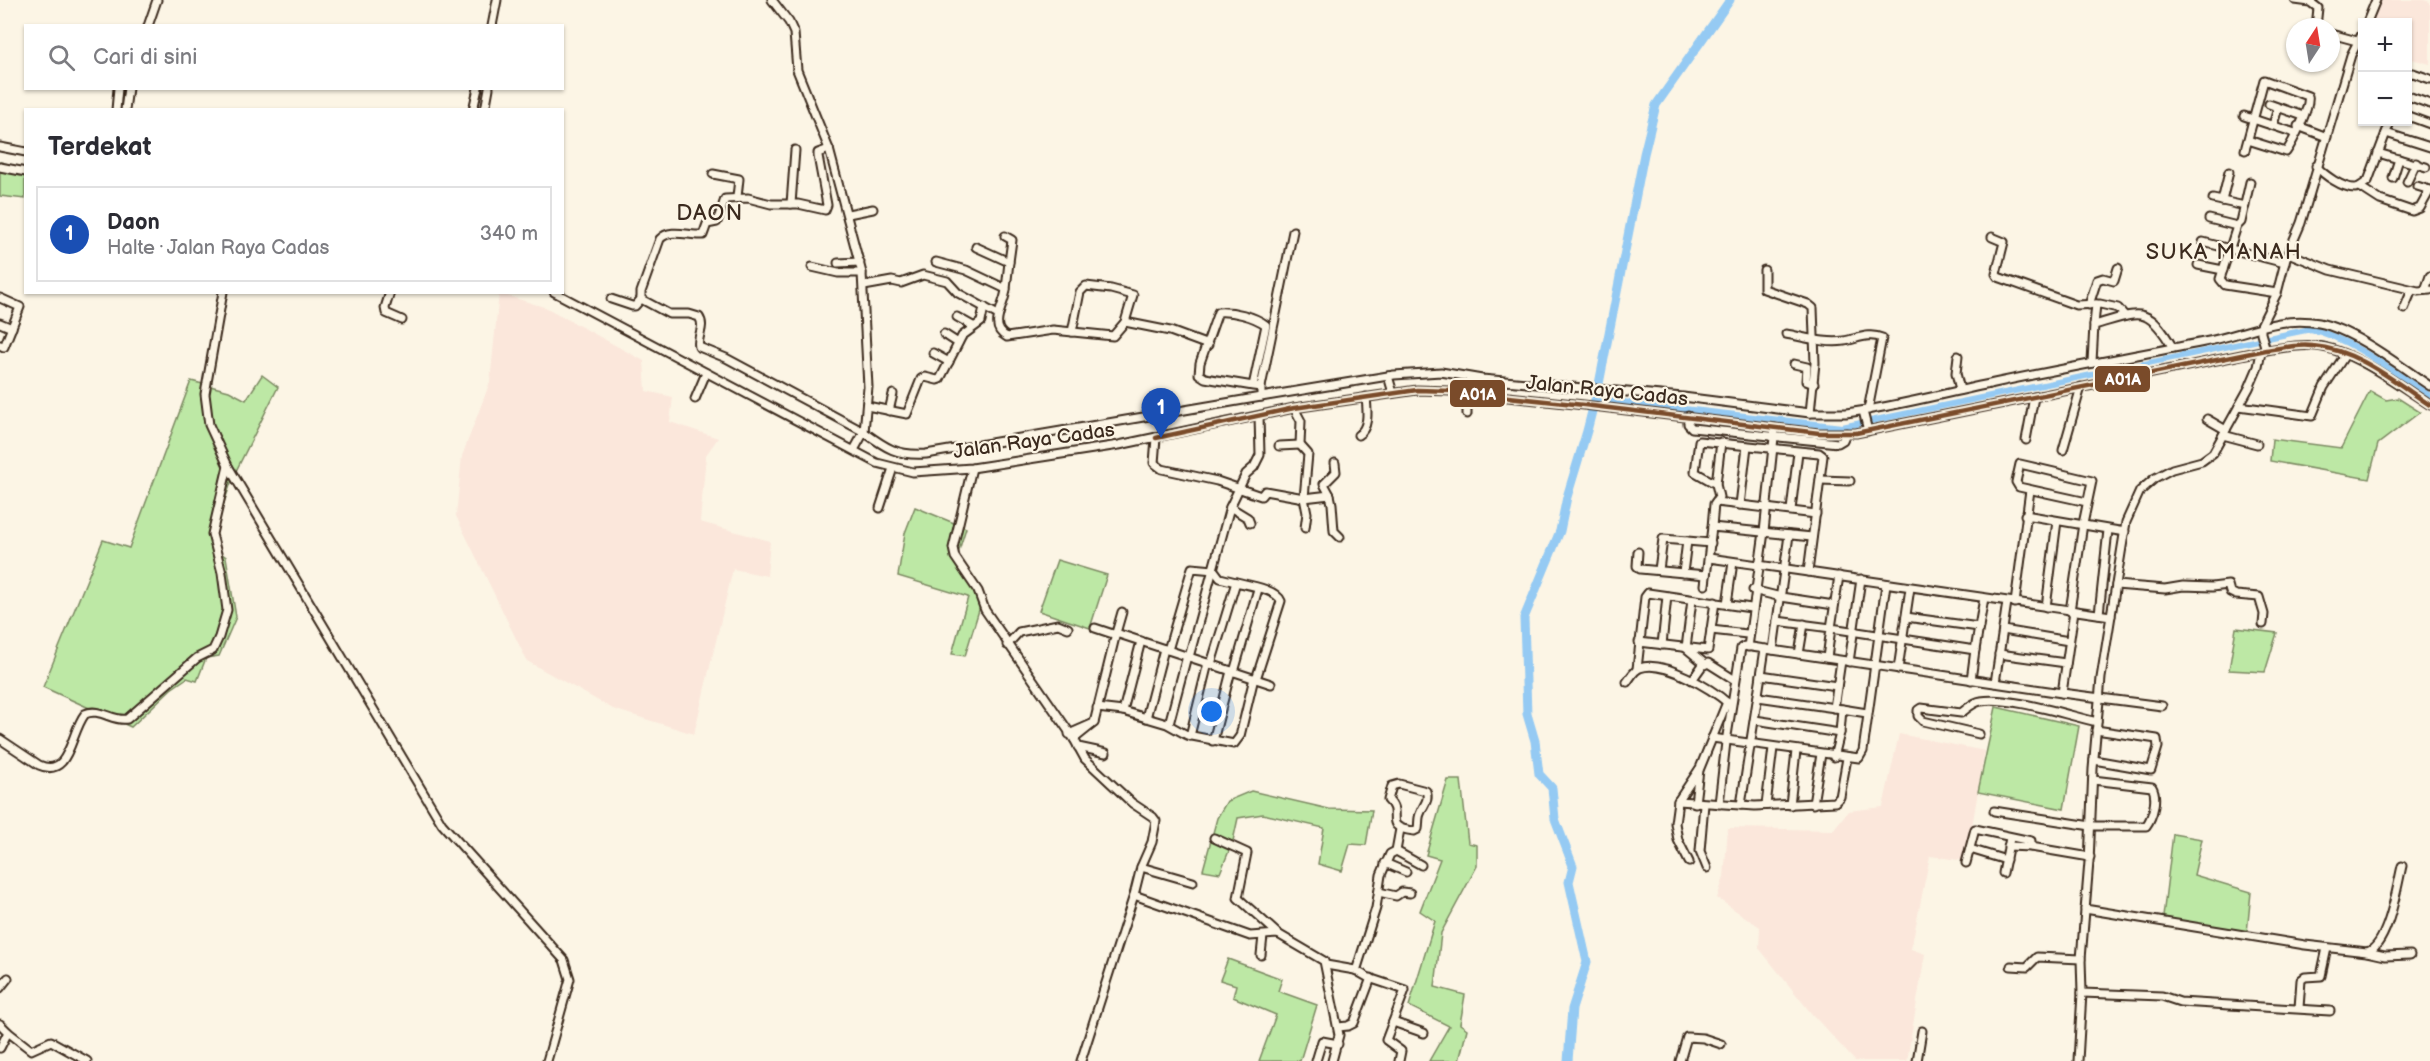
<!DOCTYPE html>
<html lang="id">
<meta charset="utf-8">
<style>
:root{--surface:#fff;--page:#f2f2f3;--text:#2b2b33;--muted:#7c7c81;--line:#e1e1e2;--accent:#1f6fb2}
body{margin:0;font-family:"Balsamiq Sans",sans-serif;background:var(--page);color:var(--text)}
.controls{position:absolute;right:18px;top:18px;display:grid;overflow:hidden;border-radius:0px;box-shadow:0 2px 4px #0004}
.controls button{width:54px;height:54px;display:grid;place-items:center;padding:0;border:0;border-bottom:2px solid var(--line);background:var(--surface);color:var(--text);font:30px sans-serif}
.compass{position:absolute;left:2286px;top:18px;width:54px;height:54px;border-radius:50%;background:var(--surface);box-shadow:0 2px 4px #0004;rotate:12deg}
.you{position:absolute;left:1212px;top:712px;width:21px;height:21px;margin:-15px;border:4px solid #fff;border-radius:50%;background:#1a73e8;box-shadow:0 0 0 9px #1a73e833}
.badge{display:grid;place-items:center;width:39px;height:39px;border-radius:50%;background:var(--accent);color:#fff;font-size:20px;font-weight:700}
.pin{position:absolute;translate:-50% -50px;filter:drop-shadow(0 2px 3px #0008)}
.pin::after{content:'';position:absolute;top:32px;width:21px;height:18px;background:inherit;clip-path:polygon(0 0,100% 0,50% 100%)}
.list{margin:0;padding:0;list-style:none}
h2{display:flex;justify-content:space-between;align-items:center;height:78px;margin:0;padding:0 24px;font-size:26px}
h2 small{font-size:20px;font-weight:400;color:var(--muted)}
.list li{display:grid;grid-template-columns:39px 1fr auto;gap:18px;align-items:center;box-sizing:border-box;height:96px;margin:0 12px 12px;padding:0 12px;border:2px solid var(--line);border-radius:0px}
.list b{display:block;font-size:22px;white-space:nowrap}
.list p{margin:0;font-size:20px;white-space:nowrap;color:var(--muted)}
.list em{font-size:20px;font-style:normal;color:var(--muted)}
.icon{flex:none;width:33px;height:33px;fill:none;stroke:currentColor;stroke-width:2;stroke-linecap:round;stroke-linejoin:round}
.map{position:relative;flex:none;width:2430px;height:1061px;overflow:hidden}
.search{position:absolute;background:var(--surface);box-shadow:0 2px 4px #0004;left:24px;top:24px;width:540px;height:66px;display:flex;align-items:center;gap:15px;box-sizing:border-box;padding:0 21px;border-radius:0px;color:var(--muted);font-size:22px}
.panel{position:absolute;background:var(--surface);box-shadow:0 2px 4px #0004;left:24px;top:108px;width:540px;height:186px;border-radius:0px}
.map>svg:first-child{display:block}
.built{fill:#fbe7db}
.green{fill:#bde8a5;stroke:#7c8962;stroke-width:1.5}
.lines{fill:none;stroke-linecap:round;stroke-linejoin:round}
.canal{stroke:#95caf3;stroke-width:6}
.river{stroke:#95caf3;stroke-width:9}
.minor-casing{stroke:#3b2a1e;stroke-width:11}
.minor{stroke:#fcf5e5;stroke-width:7}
.bus-1-casing{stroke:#fcf5e5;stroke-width:9}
.bus-1{stroke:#7a4b2a;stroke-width:4.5}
.labels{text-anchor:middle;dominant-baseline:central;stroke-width:4.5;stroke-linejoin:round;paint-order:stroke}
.street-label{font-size:20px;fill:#3b2a1e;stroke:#fcf5e5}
.quarter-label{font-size:22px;letter-spacing:1.5px;fill:#3b2a1e;stroke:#fcf5e5}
.line-badge{stroke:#fcf5e5;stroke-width:2}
.badge-label{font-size:16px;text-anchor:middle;font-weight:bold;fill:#fff}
</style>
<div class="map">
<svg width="2430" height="1061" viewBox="0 0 2430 1061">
<rect width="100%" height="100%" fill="#fcf5e5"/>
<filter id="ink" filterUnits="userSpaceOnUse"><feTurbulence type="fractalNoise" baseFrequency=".0167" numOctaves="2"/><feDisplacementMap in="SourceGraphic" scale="12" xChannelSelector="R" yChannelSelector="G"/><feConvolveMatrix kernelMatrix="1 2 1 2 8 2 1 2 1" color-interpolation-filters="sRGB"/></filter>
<g filter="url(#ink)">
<g class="built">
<path d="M2382,0h42l6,2v62l-22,-6v-36h-38l3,-10z"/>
<path d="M499,293l48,15 97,53 2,30 27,6 -3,25 48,16 -12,17 -6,67 70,19 -3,35 -34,-7 -39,165 -81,-25 -86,-48 -71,-145 6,-60 28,-74z"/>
<path d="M1899,734l86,17 -19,110 -36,-5 -19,93 14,5 -18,107h-52l-44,-48 -52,-65 1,-21 -43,-29 7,-21 4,-49 105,2 15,-19 35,-4z"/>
</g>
<g class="green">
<path d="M0,162l25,6v31l-25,-3z"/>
<path d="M262,375l16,12 -45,90 -19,54 7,22 5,4 10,60 -17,39 -13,2 -9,23 -10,-3 -16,11 -40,38 -88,-40 60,-147 26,8 62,-167 38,10 17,9z"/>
<path d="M2370,391l16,9 12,-2 22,14 -42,32 -9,35 -99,-18 2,-22 69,9z"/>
<path d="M915,507l51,21 -10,32 26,40 -17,56 -13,-2 16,-57 -70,-21 7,-43z"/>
<path d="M1057,560l50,15 -17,53 -51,-17z"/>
<path d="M2236,628l41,5 -12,39 -36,-2z"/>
<path d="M1996,707l83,19 -15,83 -86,-17z"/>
<path d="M1448,780h13l7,63 9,2v21l-36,67 -6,54 30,8 -5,29 7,5 -8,32h-30l20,-35 -40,-20 26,-85 -15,-10 20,-52 -14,-4z"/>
<path d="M1251,791l78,18 43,1 -6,35 -16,-1 -8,27 -24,-7 6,-36 -61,-14 -25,4 -5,23 -13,32 -17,-3 14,-52 10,-17z"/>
<path d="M2173,834l29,5 -8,36 57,17 -4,41 -42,-5 -42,-11z"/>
<path d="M1228,959l54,20 -4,12 39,14 -17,56h-41l17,-46 -43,-18 3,-12 -16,-5z"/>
</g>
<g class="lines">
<path class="canal" d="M1597,399l245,28 469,-98c43,11 82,43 119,67"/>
<path class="river" d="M1568,1061l4,-52 15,-47 -18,-80 4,-16 -18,-47 -3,-31 -13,-14 -4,-33 -8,-27 -3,-96 36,-87 7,-34 20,-66 12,-47 45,-230 12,-49 74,-105"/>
<defs>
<g id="minor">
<path d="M772,0l17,22 5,11 3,37 32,79 33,124 6,114 -4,45 -10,18"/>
<path d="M2295,0l15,2 8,6 -2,19"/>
<path d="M2367,22l9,-22"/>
<path d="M148,26l9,-26"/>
<path d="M492,26l5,-26"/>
<path d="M2331,34l26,7"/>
<path d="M2408,74l5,-1 17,6"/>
<path d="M2408,96l22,8"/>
<path d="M2269,104l34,12"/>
<path d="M116,110l2,-22"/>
<path d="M125,110l3,-22"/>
<path d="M473,110l5,-22"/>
<path d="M485,110l4,-22"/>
<path d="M2244,116l51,17"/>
<path d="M2408,116l22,8"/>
<path d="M2273,125l5,-17"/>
<path d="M2298,126l29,11"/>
<path d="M2386,133l44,14"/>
<path d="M0,147l26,5"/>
<path d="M829,149l-11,4v3l9,49 -2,5 -27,-6h-27l-23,-6 -23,1 -8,23 -10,2 -4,11c-14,1 -33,-7 -43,4l-19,53v7l28,15h20l10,3c7,10 -3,20 0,30l27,11 138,74c22,16 33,24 62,22l335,-57v-10l32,-156"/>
<path d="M2245,150l19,-70 44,16c3,10 -15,46 -22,56l-38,-12"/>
<path d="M2378,153l48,14"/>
<path d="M2316,166c8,9 26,22 39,22 5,0 9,-5 13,-7l22,-59"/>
<path d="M0,167l26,5"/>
<path d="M713,174l26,5 -2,18"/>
<path d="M2393,178l6,-19"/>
<path d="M2250,182l-9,40 -4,4 -17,53 5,6 52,8"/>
<path d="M2407,182l9,-19"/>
<path d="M2417,186l13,4"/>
<path d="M2360,187l20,13 32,11 8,-3 10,-18"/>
<path d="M2213,199l32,7"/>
<path d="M2222,201l7,-29"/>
<path d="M791,204l4,-54"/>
<path d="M848,214l25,-5"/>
<path d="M2209,219l28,7"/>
<path d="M1005,236l7,4 -3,22"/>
<path d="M1992,237l12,5 -8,32 2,3 78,28 24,-1 18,4 7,8"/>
<path d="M2203,242l82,21"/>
<path d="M976,247l33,15 -3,27"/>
<path d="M2288,253l42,17 88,21 12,-1"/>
<path d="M936,262l30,8 40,19c-1,17 -19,38 1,48l46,-7 60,6 12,-14 45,9 38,14"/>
<path d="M838,263l22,-1"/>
<path d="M2198,265l25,5"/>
<path d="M812,267l26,6h24"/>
<path d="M1764,270v19l44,15 5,4 2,55 -5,50"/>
<path d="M864,286l28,-5 9,2 22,-8 24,6 11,12 40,22"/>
<path d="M2425,290l5,-14"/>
<path d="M223,292l-18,102 4,31 19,41 214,358 122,136 6,19 -23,82"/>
<path d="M390,292l-5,16 1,5 16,7"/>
<path d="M554,292l323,171 36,9 59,-4 147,-23 175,-37 123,-18 34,1 133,14 235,28h37l410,-83c16,-2 33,-6 50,-4 35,3 85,40 114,59"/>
<path d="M0,298l20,9 -16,40 -4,-2"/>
<path d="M611,299l21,7h3l6,-7"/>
<path d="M2089,305l8,-25 6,-2 11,3 4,-13"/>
<path d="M2404,309l8,-19"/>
<path d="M957,317l16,9"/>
<path d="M0,323l12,5"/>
<path d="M2094,325l2,-21"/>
<path d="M1072,332l8,-40 6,-6 25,3 22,6 -8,27"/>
<path d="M944,334l14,9"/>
<path d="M1786,334c18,3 41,10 58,7 13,-2 25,-9 38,-3l-14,72"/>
<path d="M2266,350l-5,-17v-8l16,-32 9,-35 15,-35 50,-168 11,-21"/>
<path d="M933,353l16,9"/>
<path d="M1958,356l-2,17 4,17"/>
<path d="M2092,362l2,-37c44,-12 53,-22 79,23"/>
<path d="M1794,364l13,3 -1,14 8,3"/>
<path d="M1388,376l5,17"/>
<path d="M1253,386l13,-61c-12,-9 -33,-14 -48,-13l-18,51 -1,11 6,4 48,8 8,1"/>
<path d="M1261,397l133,-22 47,-3 41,7 201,18 127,16h36c50,-6 99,-20 148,-30 70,-15 140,-27 210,-41 39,-7 75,-27 115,-19 35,7 81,43 111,63"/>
<path d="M695,399l11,-26"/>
<path d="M867,406l40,8 14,-35 4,-2 12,3 3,-1 22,-43 19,-14 3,-15"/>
<path d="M2239,406l73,10 12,-29 21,-32"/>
<path d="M1294,408l7,13 -1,24 8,9 -4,44 3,15 -2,15"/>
<path d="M889,411l4,-17"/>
<path d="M1863,411l5,20"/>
<path d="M1467,414v-22"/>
<path d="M1688,416v8l4,4 146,15 5,-3 3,-7"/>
<path d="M2207,419l19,11"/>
<path d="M1358,435c12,-7 9,-26 8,-38"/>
<path d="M2223,435l34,9"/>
<path d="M1156,438l-2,25 8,6 55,12 44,15 4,-5 39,7 26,-3"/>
<path d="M2026,440l8,-43"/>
<path d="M1279,446l21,-1"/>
<path d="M2063,450l18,-63"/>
<path d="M1335,463l1,9 -12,12 6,11 2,9 2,27 6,6"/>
<path d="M972,468l-19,80 2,9 23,34 7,19 89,129 11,20 47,44 21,14 3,4 -4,21 -11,25 -7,28 116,41 28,-2 46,27 15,74 -7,26"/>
<path d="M1820,480l30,1"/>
<path d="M1716,484l5,-42"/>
<path d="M1716,502l100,12"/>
<path d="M1740,505l7,-59"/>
<path d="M1230,507l18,11 2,5"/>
<path d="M880,508l13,-40"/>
<path d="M1791,510l7,-58"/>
<path d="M2025,515l100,17"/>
<path d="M1638,552l-1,14 3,3 66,6"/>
<path d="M1709,558l99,14 15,-116 -4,-3 -120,-12 -4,31 21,12 3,13 -5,7 -2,23"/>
<path d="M1659,570l4,-31 48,4"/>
<path d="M1808,572l303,44"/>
<path d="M1683,573l4,-32"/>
<path d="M1839,576l-8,52 144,22 -4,30"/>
<path d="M1705,585l7,-58 100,10"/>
<path d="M2116,585l49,4 18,-3 29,1 16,-2 2,7 6,3 23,2 5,17 -1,10"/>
<path d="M1753,590l28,7 53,8"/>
<path d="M1692,600l-6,48 18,15"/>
<path d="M2015,603l15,-113"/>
<path d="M1727,604l6,-42"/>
<path d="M2046,607l11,-86"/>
<path d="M2070,611l13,-87 9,-43 -72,-17 -4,18 3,5 68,15"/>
<path d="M2099,614l9,-84"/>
<path d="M1906,617l73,10"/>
<path d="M1777,621l54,7 -4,30"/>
<path d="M1095,628l21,7"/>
<path d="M1711,630l36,4"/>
<path d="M2003,630l66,11"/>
<path d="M1116,633l6,-21"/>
<path d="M1639,642l69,8 7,-48"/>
<path d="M1007,645l12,-13 39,-8 10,4"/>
<path d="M1662,645l5,-49"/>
<path d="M1748,647l16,-115 11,-104"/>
<path d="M1168,650l24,-82 22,2 6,8 16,4"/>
<path d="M1773,650l16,-115"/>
<path d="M1975,650l9,-52"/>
<path d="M1799,654l5,-30"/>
<path d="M1999,654l67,9"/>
<path d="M1189,657l41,-150 16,-33 8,-7 6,-12 -1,-39"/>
<path d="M1849,662l12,-83"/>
<path d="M1211,664l25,-82c12,3 40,7 45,19l-25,78"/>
<path d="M1637,669l8,-72 3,-4 103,15"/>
<path d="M1898,669l12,-81"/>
<path d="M1234,672l24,-83"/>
<path d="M1761,675l76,11"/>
<path d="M1692,680l10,-14 6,-3 27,17"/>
<path d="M1627,682c4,-5 7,-12 13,-14 23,-9 72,21 89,36"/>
<path d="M1995,683l12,-81"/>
<path d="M2062,693l12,-82"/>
<path d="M1758,697l84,12"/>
<path d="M1097,708l26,3 18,-70"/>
<path d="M1834,708l7,-47"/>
<path d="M1123,711l44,13 20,11 47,9 6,-8 14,-58"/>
<path d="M1146,718l18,-69"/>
<path d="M1755,720l85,13"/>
<path d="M1169,724l18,-68"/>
<path d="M1069,734l25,-11"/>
<path d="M1979,734l-56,-13 -5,-5v-6l3,-2 40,5c6,-4 12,-11 20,-12 28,-5 86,14 116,21"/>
<path d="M1190,736l18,-73"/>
<path d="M1712,738l147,20 4,-7 23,-167"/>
<path d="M0,739l39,26c31,14 31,-32 46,-51 14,-7 28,8 42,5l70,-61 16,-8 6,-13 8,-27 -5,-37 -10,-39 16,-68"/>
<path d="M1074,739l20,-16 22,-90 155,51"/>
<path d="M1213,741l18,-70"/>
<path d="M1078,747l28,6"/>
<path d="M1834,757l6,-24 2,-24 25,4"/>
<path d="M2094,760l57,10 7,-23 -1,-8 -61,-9"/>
<path d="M1399,784l27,7c4,10 -3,14 -6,23 -2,4 -1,10 -2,15l-4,2c-34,-4 -10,-17 -26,-31l4,-14z"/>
<path d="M1678,801l77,5 80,-4 5,-5 7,-39"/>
<path d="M1695,803l4,-33"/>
<path d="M1704,804l-4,47 7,17"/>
<path d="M1719,804l7,-62 15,-94 4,-2 317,47 100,13"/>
<path d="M1813,804l8,-50"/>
<path d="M1741,805l24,-156"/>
<path d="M1766,805l7,-57"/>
<path d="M1790,805l6,-54"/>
<path d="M1994,811l97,15h55c7,-9 12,-29 6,-39l-59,-7"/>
<path d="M1214,838l33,15 -9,45 40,36"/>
<path d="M2008,846l23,1"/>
<path d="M1970,849l36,11"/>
<path d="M1396,851l4,-22"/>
<path d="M1689,862l-11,-22 -3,-17 3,-22 22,-33 27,-66"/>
<path d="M1385,863l21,9"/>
<path d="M1966,863l9,-34 56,12v6l59,10"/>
<path d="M1141,867l52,15"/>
<path d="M2003,873l7,-35"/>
<path d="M1379,892l17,4 6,-4 8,1"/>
<path d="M2085,909l220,36 62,7c21,-6 30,-65 35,-86"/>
<path d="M2367,952l18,4 25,-1"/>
<path d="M1261,955l2,-19"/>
<path d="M1326,965l29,5 2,-2 19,-60 5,-33 9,-21 6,-3 25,14"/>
<path d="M2011,966l16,1 10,-10 44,2"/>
<path d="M1355,970l14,8 36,12 -19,50 15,11 -2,10"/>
<path d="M0,988l8,-10"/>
<path d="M2082,993l80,3 18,6 150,9"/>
<path d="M2299,1008l2,-28 4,-3 16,-1 6,-28"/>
<path d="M1393,1022l31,11"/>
<path d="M0,1024l8,8 -8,16"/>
<path d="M1338,1027l10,-1 6,-3 17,-45"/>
<path d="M8,1032l23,18 20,-9 36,20"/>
<path d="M1081,1061l53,-166"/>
<path d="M1316,1061l6,-20 16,3"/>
<path d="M1680,1061l7,-24 16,1 18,6"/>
<path d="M1917,1061l5,-30"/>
<path d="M2078,1061l4,-68 -1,-34 8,-97 4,-93 8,-91 25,-156 14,-31 15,-13 17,-9 30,-8 11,-8 36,-65 9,-21 3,-15"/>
</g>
</defs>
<use href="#minor" class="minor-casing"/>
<use href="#minor" class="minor"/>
<defs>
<path id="bus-1" d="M1156,438l138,-30 123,-18 34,1 133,14 235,28h37l410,-83c16,-2 31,-6 47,-4 43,3 82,36 117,59"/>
</defs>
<use href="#bus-1" class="bus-1-casing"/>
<use href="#bus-1" class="bus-1"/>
</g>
</g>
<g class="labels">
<g class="street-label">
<text transform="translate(1607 391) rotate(6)">Jalan Raya Cadas</text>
<text transform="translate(1034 441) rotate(-8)">Jalan Raya Cadas</text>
</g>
<g class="quarter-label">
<text x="710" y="213">DAON</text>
<text x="2224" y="252">SUKA MANAH</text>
</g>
</g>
<g class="line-badge">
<rect x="2094" y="365" width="57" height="28" rx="6" fill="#7a4b2a"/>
<rect x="1449" y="379" width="57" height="29" rx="6" fill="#7a4b2a"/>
</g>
<g class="badge-label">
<text x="2123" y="385">A01A</text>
<text x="1478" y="400">A01A</text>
</g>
</svg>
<div class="controls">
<button>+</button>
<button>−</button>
</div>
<svg class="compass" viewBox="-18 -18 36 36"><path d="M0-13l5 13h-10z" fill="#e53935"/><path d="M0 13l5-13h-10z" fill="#7c7c81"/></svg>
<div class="you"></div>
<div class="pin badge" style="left:1161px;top:438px;background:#1a4fb4">1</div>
<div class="search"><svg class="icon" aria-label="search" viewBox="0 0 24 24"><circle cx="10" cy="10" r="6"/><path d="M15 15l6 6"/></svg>Cari di sini</div>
<section class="panel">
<h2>Terdekat<small></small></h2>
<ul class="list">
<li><span class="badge" style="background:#1a4fb4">1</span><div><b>Daon</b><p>Halte · Jalan Raya Cadas</p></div><em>340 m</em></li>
</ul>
</section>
</div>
